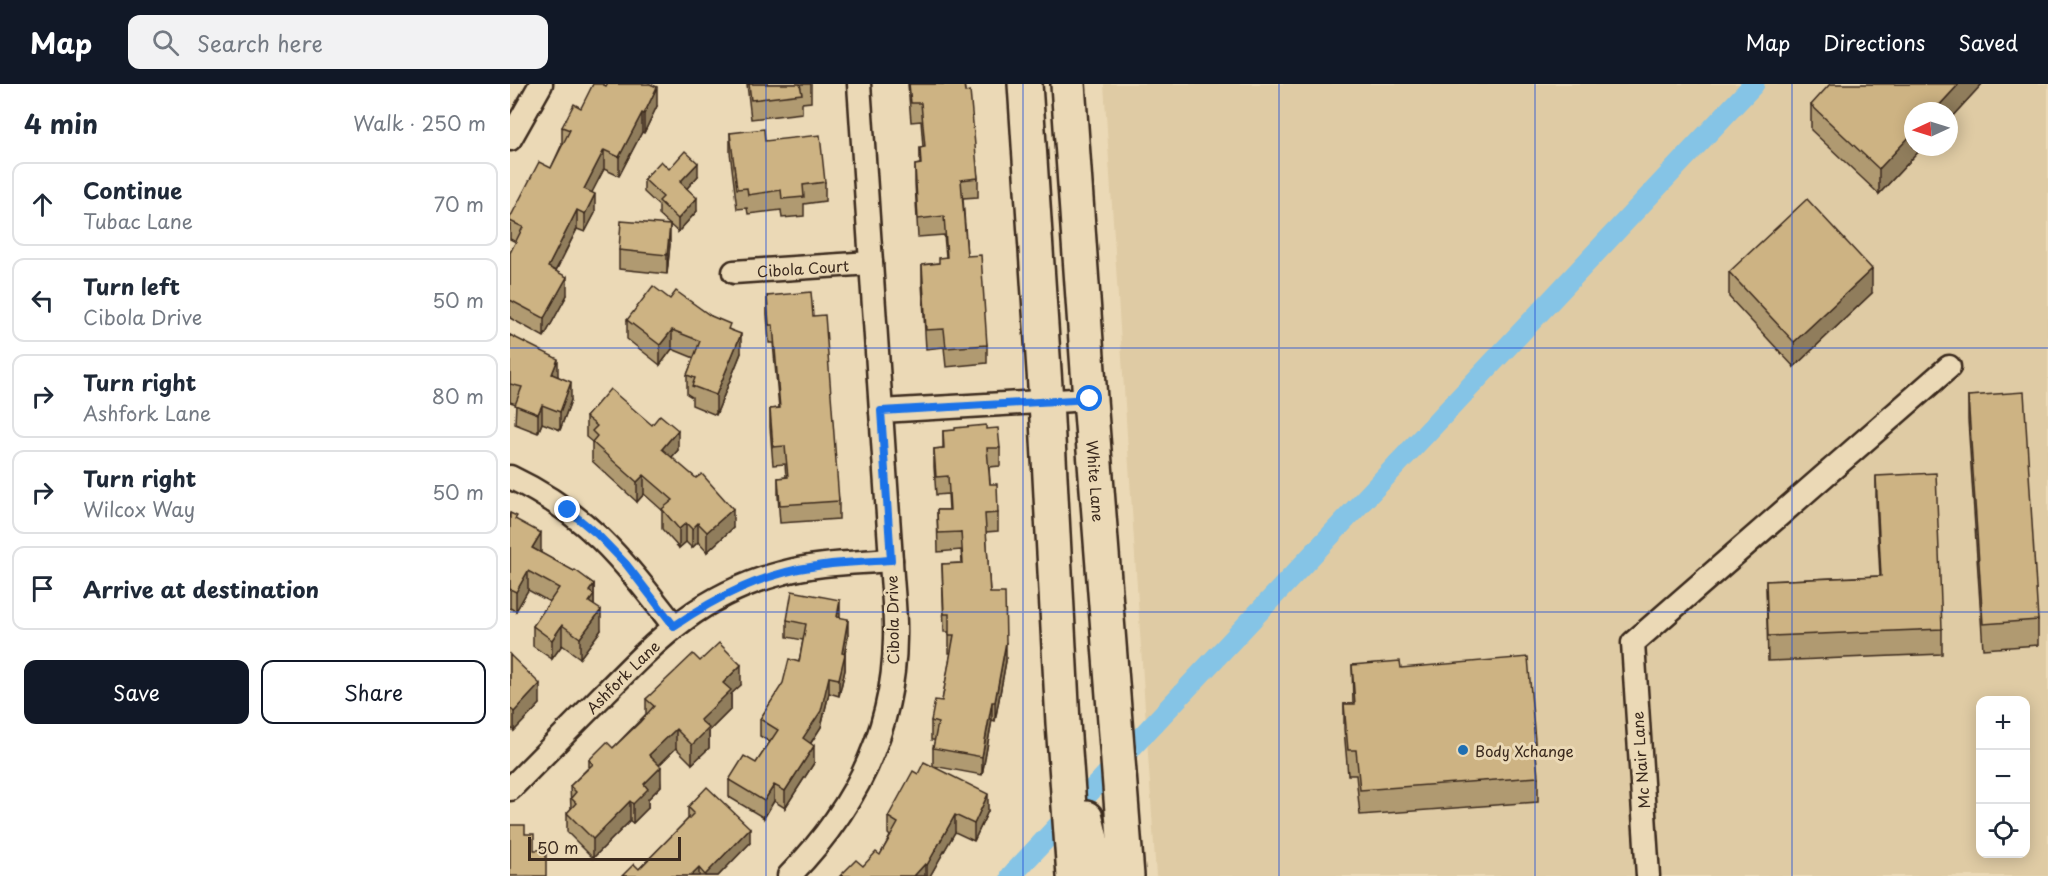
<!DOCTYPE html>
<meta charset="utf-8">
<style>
:root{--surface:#fff;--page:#f2f2f3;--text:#1f2937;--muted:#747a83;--line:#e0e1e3;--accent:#111827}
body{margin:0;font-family:"Playpen Sans",sans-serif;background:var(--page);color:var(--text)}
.controls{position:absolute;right:18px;bottom:18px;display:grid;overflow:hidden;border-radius:12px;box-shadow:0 3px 15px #0003}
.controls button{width:54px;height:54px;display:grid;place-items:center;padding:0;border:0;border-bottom:2px solid var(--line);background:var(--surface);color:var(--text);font:30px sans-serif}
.compass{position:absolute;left:1394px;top:18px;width:54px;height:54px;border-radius:50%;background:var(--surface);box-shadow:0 3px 15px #0003;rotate:266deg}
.scale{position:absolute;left:18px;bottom:15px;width:153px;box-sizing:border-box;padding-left:6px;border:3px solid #3b2a1e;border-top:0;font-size:16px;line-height:21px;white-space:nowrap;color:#3b2a1e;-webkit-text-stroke:4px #ebd9b6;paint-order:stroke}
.stop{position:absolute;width:18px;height:18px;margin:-14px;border:4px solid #1a73e8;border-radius:50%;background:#fff}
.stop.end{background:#1a73e8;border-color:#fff;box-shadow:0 2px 6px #0008}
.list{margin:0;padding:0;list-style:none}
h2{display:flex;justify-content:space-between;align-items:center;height:78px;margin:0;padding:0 24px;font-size:26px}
h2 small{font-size:20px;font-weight:400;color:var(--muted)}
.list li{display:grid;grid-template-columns:39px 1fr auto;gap:18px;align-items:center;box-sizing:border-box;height:84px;margin:0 12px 12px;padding:0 12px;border:2px solid var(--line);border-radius:12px}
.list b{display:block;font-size:22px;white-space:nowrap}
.list p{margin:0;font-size:20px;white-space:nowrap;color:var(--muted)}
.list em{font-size:20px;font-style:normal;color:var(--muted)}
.actions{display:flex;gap:12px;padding:18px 24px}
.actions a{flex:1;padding:14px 0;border:2px solid var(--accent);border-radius:12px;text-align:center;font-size:21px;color:var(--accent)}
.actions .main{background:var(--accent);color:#fff}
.icon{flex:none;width:33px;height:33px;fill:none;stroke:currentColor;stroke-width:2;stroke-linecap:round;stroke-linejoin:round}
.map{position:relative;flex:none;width:1538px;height:792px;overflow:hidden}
header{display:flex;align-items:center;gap:36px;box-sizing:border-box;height:84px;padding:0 30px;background:var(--accent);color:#fff}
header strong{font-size:28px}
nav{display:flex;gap:33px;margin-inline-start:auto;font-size:21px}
.search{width:420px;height:54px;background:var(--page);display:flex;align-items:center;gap:15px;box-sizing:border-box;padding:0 21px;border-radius:12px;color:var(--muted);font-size:22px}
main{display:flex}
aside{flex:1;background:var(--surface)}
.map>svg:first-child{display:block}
.built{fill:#dfcba4;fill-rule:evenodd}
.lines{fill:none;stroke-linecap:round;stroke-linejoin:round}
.canal{stroke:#85c4e6;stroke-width:21}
.minor-casing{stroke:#3b2a1e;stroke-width:27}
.secondary-casing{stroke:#3b2a1e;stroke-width:38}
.minor{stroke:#ebd9b6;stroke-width:22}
.secondary{stroke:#ebd9b6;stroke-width:33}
.wall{fill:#b09a71;stroke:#3b2a1e;stroke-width:1.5}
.shaded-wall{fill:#907d5c;stroke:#3b2a1e;stroke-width:1.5}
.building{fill:#cdb383;stroke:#3b2a1e;stroke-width:1.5}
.route{stroke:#1a73e8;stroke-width:8}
.grid{fill:none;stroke:#1d4ed8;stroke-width:1.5;stroke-opacity:0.55}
.poi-dot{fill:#1f6fb2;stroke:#ebd9b6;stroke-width:2}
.labels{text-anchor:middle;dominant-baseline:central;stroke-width:6;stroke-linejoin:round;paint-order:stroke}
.street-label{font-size:15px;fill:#3b2a1e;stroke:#ebd9b6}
.poi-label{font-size:15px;fill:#3b2a1e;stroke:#ebd9b6;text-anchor:start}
</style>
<header>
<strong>Map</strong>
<div class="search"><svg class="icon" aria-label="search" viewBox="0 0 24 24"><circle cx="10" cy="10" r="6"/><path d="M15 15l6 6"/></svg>Search here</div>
<nav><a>Map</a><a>Directions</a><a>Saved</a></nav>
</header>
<main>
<aside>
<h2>4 min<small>Walk · 250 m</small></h2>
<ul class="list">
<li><svg class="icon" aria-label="ahead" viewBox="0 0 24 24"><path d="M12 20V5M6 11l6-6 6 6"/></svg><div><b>Continue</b><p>Tubac Lane</p></div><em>70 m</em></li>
<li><svg class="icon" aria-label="left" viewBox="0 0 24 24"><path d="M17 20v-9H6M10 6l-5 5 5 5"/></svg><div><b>Turn left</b><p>Cibola Drive</p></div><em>50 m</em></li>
<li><svg class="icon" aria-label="right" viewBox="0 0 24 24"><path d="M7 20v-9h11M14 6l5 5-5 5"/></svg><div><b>Turn right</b><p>Ashfork Lane</p></div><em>80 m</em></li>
<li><svg class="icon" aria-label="right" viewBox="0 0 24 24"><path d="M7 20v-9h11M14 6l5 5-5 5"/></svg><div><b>Turn right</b><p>Wilcox Way</p></div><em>50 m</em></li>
<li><svg class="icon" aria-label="arrive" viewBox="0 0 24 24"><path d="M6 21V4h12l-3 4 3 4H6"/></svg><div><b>Arrive at destination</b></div></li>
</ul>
<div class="actions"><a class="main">Save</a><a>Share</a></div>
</aside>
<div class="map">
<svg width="1538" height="792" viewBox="0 0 1538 792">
<rect width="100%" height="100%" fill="#ebd9b6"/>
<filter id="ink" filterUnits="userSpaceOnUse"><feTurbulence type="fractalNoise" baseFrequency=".0167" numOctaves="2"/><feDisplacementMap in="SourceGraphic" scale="12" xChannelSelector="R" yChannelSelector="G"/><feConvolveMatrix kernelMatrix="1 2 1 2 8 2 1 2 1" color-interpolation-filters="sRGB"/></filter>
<g filter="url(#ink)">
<path class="built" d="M594,0h944v792h-892zM1403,27h36v36h-36zM1470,616h46v154h-46z"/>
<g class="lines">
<path class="canal" d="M501,792l743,-792"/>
<defs>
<g id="minor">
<path d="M0,55l31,-55"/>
<path id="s1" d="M224,188l137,-9"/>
<path d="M371,327l209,-12"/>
<path d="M0,393c78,37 112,82 164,149"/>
<path id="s2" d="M0,705c31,-31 62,-63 93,-94 56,-57 98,-101 179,-122 35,-10 72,-10 109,-13"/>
<path d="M279,792c65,-66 105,-144 106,-238 1,-26 -3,-52 -4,-78l-32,-476"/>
<path d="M1138,792l-15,-233 316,-276"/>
</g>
<g id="secondary">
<path d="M515,0l21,317 17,322 11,153"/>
<path id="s3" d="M558,0l22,315 37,477"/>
<path d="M576,734l14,58"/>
</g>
</defs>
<use href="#minor" class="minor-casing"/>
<use href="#secondary" class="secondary-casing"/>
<use href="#minor" class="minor"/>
<use href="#secondary" class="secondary"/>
</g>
<g class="wall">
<path d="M237,0h64v18l-9,1v10l-51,6z"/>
<path d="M398,0h56l14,94v19l-15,1 4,58 20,89v18l-41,4 -2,-20 -18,2 -4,-66v-18l17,-2 7,-6 -2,-22 -26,2 -3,-54v-18l5,-1v-16l3,-1 -2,-26 -10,1z"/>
<path d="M1472,0l-103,110 -68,-64v-25z"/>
<path d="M147,22l-13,27 -2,-1 -23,44 -15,-7 -13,24 4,20 -10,19 -8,-3 -21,42 11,24 -23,42 -34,-19v-65l6,-11 -6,-3v-21l41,-50 11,-24v-17l19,-19z"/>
<path d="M220,49l35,8 60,41v19l-21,3v12l-22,2 -1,-8 -33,4 -1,-6 -10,1 -7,-57z"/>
<path d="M159,85l29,7 -11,12 10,23 -19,21 -19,-17v-9l-15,-14v-13z"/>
<path d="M160,160l-3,30 -48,-5v-19z"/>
<path d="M1219,188l143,21 -78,74 -65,-70z"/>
<path d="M257,212l46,20 26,185v18l-59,4 -2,-27v-18l8,-1 -1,-13 -12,1 -3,-38v-18l9,-1 -6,-65h-4l-2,-29z"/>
<path d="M201,232l19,14 11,23 -25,62 -24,-10v-8l-5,-3v-19l7,-17 -22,-9 -12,16 -33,-26v-19z"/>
<path d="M0,251l48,41 13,24 -11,30 -18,-7 -4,10 -23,-9 1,-20 -6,-2z"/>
<path d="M1458,312l70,224v25l-55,4 -15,-229z"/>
<path d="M76,333l92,33 -6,7 61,71 -26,24 -9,-10 -6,6 -6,-6 -7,6 -17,-19v-19l-18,-16 -7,8 -45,-41v-19l-6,-5z"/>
<path d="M476,345l14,19v18l-11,1 1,17 8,29v18l-12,1 4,61 16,68 -11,60 -3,-1 -10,55 -49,-9v-18l2,-8h-4v-19l11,-20 9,-48h-2v-21h-5l-2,-68 20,-1 -1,-13 -23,2 -1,-42h12l-1,-16 -12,1 -2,-28v-18l9,-1v-17z"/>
<path d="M1366,392l66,153v25l-174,7 -2,-80 114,-5 -4,-75z"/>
<path d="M0,429l31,40 53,31v22l7,24 -21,28 -18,-13 -10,14 -19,-13v-20l17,-24 -22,-12 -12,21 -6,-3z"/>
<path d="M330,534l8,18 -3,18v16l-6,26 -10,-3 -8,34 -10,16 3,20 -29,45 -11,-7 -10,17 -35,-21v-17l27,-17 14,-21 -10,-6v-17l39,-57 4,-22 -16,-3v-17z"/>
<path d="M0,571l30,49 -26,27 -4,-4z"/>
<path d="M190,577l41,24 -10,9v15l-22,22v17l-17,16 -16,-16 -17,17 2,21 -13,13v9l-15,15 -3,-2 -37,37 -26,-26v-19l4,-4 -1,-23 19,-19v-7l24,-12 33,-34v-15z"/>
<path d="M842,581l49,3 137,109v25l-178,13 -4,-40h-8l-4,-46v-25h9z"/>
<path d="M178,723l62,36 -32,33h-96l17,-7 49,-50z"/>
<path d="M478,727l-14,30 -19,-9 -25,44h-90l23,-10 17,-11 10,-19 -2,-2v-17z"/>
</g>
<g class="shaded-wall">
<path d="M1449,0h23l-33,36v-9h-15z"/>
<path d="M147,3v19l-13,27v-19z"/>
<path d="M132,29v19l-23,44v-19z"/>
<path d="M1403,49v14h10l-44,47v-25z"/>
<path d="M94,66v19l-20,39v-19z"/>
<path d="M188,79v13l-18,20v-14z"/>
<path d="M85,110v19l-10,19v-18z"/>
<path d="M187,114v13l-19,21v-13z"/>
<path d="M67,126v19l-29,56v-18z"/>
<path d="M160,141v19l-3,30v-19z"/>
<path d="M1362,185v24l-78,74v-25z"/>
<path d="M57,193v18l-23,42v-19z"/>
<path d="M162,246v19l-12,16v-20z"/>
<path d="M231,250v19l-25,62v-20z"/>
<path d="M48,275v19l-6,-4z"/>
<path d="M61,298v18l-11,30v-18z"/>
<path d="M32,321v18l-4,10v-19z"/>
<path d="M168,346v20l-16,18v-19z"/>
<path d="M134,391v19l-7,8v-20z"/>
<path d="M223,425v19l-26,24v-20z"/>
<path d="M176,439v19l-7,6v-19z"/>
<path d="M188,439v19l-6,6v-19z"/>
<path d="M31,449v20l-9,-5z"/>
<path d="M18,487v19l-12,21v-19z"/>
<path d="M84,500v30l-5,7v-30z"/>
<path d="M330,516v16l-3,18v-17z"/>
<path d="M91,526v20l-21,28v-20z"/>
<path d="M338,535v17l-4,20 1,-2v16l-6,26v-17l3,-26z"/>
<path d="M52,541v20l-10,14v-19z"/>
<path d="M496,558v19l-11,60v-19z"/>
<path d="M231,581v20l-10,9v15l-22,22v17l-17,16v-19l8,-25 23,-37z"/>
<path d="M319,593v16l-8,34 -18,28v-17z"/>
<path d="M30,600v20l-26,27v-19z"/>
<path d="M482,618v18l-10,55v-18z"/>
<path d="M166,645v19l-27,27v-20z"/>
<path d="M304,662v17l-29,45v-17z"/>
<path d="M151,683v19l-13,13v9l-15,15v-19l11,-20z"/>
<path d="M264,701v16l-10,17v-17z"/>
<path d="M478,710v17l-14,30v-17z"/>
<path d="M120,717v20l-37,37v-19z"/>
<path d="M445,731v17l-25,44h-3v-11z"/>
<path d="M240,744v15l-32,33h-13v-1z"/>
<path d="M415,780v12h-11z"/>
<path d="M189,784v8h-8z"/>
</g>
<g class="building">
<path d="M83,0h9l4,2 1,-2h43l7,3 -13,27 -2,-1 -23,44 -15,-7 -20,39 11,5 -10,20 -8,-4 -29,57 19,10 -23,41 -34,-18v-47l13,-26 -13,-6v-3l29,-56 12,6 19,-38 -8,-3 12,-23 7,4z"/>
<path d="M239,0h51l2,10 -51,6z"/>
<path d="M399,0h55l1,8 5,-1 8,87 -17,2 6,76 14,-1 6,90 -41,3 -2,-19 -18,1 -4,-65 17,-2v-5l8,-1 -3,-41 -26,3 -3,-54 6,-1 -1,-16 5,-1 -4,-44h-10z"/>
<path d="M1320,0h129l-25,27h-21v22l-34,36 -68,-64z"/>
<path d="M254,45l1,12 55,-6 5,47 -22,3 1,12 -22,2 -1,-9 -33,5 -1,-7 -10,1 -7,-56z"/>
<path d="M175,67l13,12 -18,19 17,16 -19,21 -19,-18 4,-4 -19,-18 17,-18 8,8z"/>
<path d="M1297,115l65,70 -78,73 -65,-70z"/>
<path d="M111,137l49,4 -3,30 -48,-5z"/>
<path d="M143,202l17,13 6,-8 35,25 19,8 -2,5 13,5 -25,61 -24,-9 3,-8 -8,-3 13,-34 -28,-11 -12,15 -33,-25z"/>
<path d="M301,208l2,24 12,-1 14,186 -59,4 -2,-27 10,-1 -3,-31 -12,1 -3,-38 10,-1 -7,-83h-4l-2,-29z"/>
<path d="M0,251l48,24 -6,15 19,8 -11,30 -18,-7 -4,9 -23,-9 7,-18 -12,-3z"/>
<path d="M100,305l42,36 8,-10 18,15 -16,19 34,29 6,-4 31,35 -26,23 -9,-9 -6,6 -6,-6 -7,6 -17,-20 11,-9 -29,-25 -7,7 -45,-40 5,-6 -5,-5 5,-5 -11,-9z"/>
<path d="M1514,308l14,228 -55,4 -15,-228z"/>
<path d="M476,341v4l12,-1 2,20h-13l3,36h7l1,29 -13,1 5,79h15l1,49 -11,60h-3l-10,55 -49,-9 5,-25 -7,-2 4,-21 7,1 12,-66h-5v-21h-5l-2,-50 21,-1 -2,-31 -23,1 -1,-23h13l-2,-34 -12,1 -2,-28 10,-1 -1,-17 12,-1v-2z"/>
<path d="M1426,389l6,156 -174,7 -2,-55 115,-5 -5,-100z"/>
<path d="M0,429l7,3 -2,3 26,14 -9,15 42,23 1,-1 19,14 -5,7 5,4 -5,7 12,8 -21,28 -18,-13 -10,15 -19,-14 26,-38 -31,-17 -12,21 -6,-3z"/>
<path d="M282,507l48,9 -3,17 11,2 -6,34 3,1 -6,25 -10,-2 -8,34 -18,27 11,8 -29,45 -11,-6 -10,16 -35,-21 15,-24 12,7 22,-33 -18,-11 23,-36 6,-24 10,3 7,-38 -19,-4z"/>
<path d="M209,559l22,22 -18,18 8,7 -31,30 9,8 -17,17 -16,-16 -27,26 12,12 -17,17 4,5 -15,15 -3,-3 -37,38 -26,-26 9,-10 -5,-5 5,-6 -6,-6 23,-22 -4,-4 18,-18 6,6 27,-26 14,-16 -8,-7 47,-45 7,7z"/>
<path d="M0,571l30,29 -26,28 -4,-4z"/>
<path d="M1018,573l10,120 -178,13 -4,-40h-8l-4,-46h11l-3,-39 48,-4 1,7z"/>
<path d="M414,678l64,32 -14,30 -19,-9 -28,50 -2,-1 -11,12h-74l16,-16 7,6 13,-14 4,3 18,-32 -10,-6 25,-46 5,3z"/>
<path d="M197,703l43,41 -45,47 -6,-7 -8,8h-69l12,-12 5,5 55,-56 -6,-6z"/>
<path d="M0,741h15v9h9v16h12v26h-36z"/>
</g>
</g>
<g class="lines" filter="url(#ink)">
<path class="route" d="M58,426l30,25 28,29 48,62c44,-30 90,-53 143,-60 24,-4 49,-4 74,-6l-10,-149 209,-12"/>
</g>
<path class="grid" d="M256,0v792M513,0v792M769,0v792M1025,0v792M1282,0v792M0,264h1538M0,528h1538"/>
<circle class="poi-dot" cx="953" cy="666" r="6"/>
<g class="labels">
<g class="street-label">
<text stroke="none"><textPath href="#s1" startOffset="69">Cibola Court</textPath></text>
<text stroke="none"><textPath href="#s3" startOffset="398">White Lane</textPath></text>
<text transform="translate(382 536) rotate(-91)">Cibola Drive</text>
<text stroke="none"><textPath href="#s2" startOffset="159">Ashfork Lane</textPath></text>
<text transform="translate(1130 676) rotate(-94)">Mc Nair Lane</text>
</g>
<g class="poi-label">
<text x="965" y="666">Body Xchange</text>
</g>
</g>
</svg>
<div class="controls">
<button>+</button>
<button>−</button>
<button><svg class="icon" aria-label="locate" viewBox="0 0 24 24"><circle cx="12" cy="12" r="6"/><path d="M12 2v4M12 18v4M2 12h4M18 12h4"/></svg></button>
</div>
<svg class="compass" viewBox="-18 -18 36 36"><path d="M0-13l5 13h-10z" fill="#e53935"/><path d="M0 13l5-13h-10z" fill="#747a83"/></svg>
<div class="scale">50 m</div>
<div class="stop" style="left:580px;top:315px"></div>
<div class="stop end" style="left:58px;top:426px"></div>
</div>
</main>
